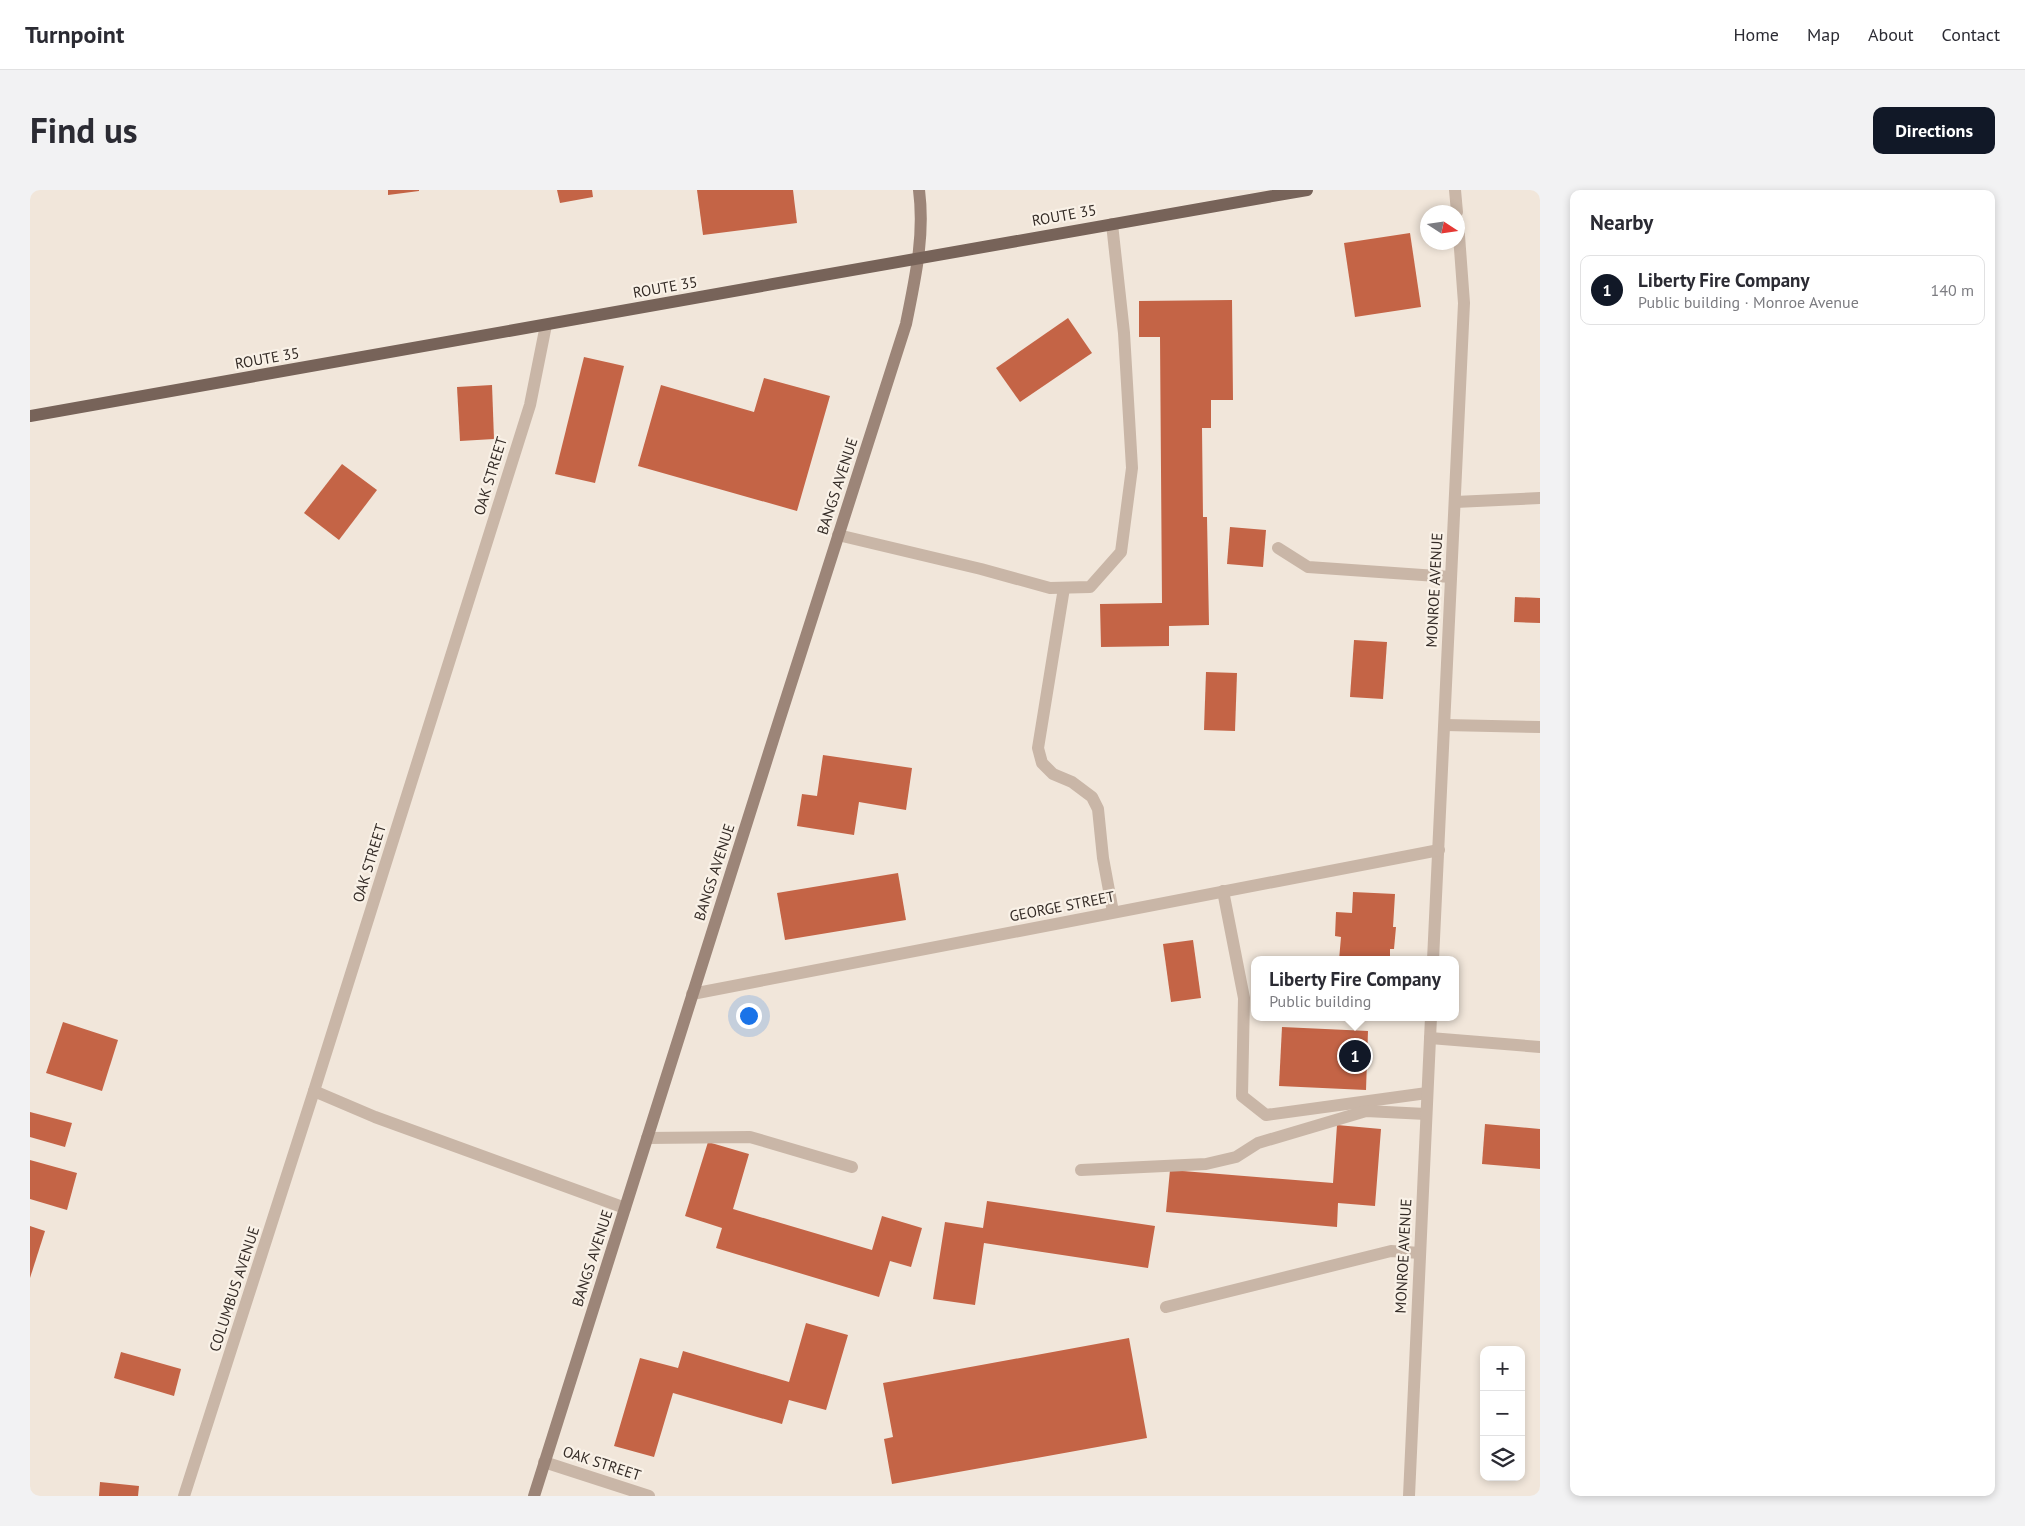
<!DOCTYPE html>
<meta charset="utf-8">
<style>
:root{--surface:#fff;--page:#f2f2f3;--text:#2b2b33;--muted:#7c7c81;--line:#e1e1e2;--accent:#111827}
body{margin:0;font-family:"PT Sans",sans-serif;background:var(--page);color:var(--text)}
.controls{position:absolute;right:15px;bottom:15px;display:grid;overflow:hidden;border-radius:10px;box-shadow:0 2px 8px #0003}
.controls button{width:45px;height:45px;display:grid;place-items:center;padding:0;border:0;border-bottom:1px solid var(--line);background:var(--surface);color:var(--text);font:25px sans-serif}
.compass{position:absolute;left:1390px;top:15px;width:45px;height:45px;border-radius:50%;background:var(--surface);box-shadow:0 2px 8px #0003;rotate:102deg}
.you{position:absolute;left:718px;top:825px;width:18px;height:18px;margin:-12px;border:4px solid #fff;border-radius:50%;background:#1a73e8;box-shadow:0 0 0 8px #1a73e833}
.badge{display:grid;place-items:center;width:32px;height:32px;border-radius:50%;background:var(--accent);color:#fff;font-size:16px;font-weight:700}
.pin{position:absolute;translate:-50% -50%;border:2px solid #fff;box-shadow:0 1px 5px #0006}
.popup{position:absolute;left:1221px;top:766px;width:208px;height:65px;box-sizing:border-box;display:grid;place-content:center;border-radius:10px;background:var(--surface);filter:drop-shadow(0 1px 4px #0005);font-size:16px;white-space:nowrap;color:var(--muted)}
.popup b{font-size:19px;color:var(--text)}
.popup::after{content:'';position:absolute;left:50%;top:100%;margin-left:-10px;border:10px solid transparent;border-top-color:var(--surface)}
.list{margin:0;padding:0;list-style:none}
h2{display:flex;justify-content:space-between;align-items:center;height:65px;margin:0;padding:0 20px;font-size:21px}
h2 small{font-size:16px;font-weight:400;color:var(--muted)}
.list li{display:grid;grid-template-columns:32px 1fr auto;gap:15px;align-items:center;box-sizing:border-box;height:70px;margin:0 10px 10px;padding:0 10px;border:1px solid var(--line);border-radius:10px}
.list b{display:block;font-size:19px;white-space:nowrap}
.list p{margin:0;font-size:16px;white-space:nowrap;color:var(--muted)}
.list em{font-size:16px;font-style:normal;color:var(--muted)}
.icon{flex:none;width:28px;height:28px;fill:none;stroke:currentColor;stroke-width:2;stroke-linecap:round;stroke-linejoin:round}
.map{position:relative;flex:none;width:1510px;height:1306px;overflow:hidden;border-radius:10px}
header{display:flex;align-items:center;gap:30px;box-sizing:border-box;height:70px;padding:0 25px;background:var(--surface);border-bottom:1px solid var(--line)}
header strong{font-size:24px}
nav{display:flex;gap:28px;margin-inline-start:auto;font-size:18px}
.intro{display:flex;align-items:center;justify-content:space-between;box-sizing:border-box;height:120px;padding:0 30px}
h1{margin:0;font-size:35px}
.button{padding:12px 22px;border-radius:10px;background:var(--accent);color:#fff;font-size:18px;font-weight:700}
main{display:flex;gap:30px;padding:0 30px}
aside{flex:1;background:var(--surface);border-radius:10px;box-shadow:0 2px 8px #0003}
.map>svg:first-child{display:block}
.building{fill:#c46446}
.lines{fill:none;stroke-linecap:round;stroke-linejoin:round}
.lane{stroke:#c9b6a7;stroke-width:12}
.street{stroke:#c9b6a7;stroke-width:12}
.secondary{stroke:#9c8578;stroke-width:12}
.primary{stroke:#776359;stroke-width:12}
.labels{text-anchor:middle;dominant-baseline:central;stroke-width:4.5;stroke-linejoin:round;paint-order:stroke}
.street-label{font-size:15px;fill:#352c27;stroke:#f9f1e7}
</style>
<header>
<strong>Turnpoint</strong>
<nav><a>Home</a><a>Map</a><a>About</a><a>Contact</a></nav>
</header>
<div class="intro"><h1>Find us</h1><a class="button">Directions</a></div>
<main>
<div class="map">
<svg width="1510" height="1306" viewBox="0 0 1510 1306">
<rect width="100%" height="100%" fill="#f1e6da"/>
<g class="building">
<path d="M358,0h31v1l-31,4z"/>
<path d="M527,0h35l1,7 -33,6z"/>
<path d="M667,0h96l4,33 -94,12z"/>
<path d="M1380,43l11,74 -66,10 -11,-74z"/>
<path d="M1202,110l1,100h-22v28h-9l1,89h4l2,108 -40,1v20l-68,1 -1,-43 62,-1 -2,-266h-21v-36z"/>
<path d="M1038,128l24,35 -72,49 -24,-34z"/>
<path d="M554,167l40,9 -29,117 -40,-9z"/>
<path d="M734,188l66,18 -33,115 -159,-45 23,-81 93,27z"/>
<path d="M462,195l2,54 -34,2 -3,-54z"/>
<path d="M312,274l35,26 -38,50 -35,-27z"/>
<path d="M1200,337l36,3 -3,37 -36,-3z"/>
<path d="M1485,407l25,1v25l-26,-1z"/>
<path d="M1324,450l33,2 -4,57 -33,-2z"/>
<path d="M1176,482l31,1 -2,58 -31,-1z"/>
<path d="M793,565l89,13 -6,42 -47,-8 -5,33 -57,-9 5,-32 15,2z"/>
<path d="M868,683l8,47 -121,20 -8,-47z"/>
<path d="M1323,702l42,2 -2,33h3l-2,22h-4v11h-51l2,-23 -6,-1 1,-24 16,1z"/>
<path d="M1163,750l8,58 -30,4 -8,-58z"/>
<path d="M33,832l55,18 -16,51 -56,-18z"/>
<path d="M1252,837l86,4 -2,59 -87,-4z"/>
<path d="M0,922l42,11 -7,24 -35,-10z"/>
<path d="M1455,934l55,5v40l-58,-5z"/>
<path d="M1307,935l44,4 -6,77 -37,-3 -1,24 -171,-15 4,-42 163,13z"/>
<path d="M678,952l41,12 -16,55 139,41 10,-34 40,12 -11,39 -21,-6 -11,36 -163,-49 6,-20 -37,-12z"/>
<path d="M0,970l47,13 -10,37 -37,-11z"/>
<path d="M957,1011l168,25 -7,42 -164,-25 -9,62 -42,-6 12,-77 38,6z"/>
<path d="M0,1036l15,5 -15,47z"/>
<path d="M776,1133l42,12 -22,75 -37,-10 -7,24 -109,-31 -19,64 -40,-11 26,-88 38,10 5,-17 106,31z"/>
<path d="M1099,1148l18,100 -255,46 -8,-45 9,-2 -10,-54z"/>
<path d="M91,1162l60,17 -7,27 -60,-18z"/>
<path d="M70,1292l39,4 -1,10h-39z"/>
</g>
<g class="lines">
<g class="lane">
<path d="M808,345l143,34 69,19 40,-1 31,-35 11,-84 -8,-135 -12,-109"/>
<path d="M1248,358l30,19 143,10"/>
<path d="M1034,398l-26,160 4,15 11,11 19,8 20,15 6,12 5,49 10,54"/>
<path d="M1193,701l21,107 -2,98 24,19 161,-22"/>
<path d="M617,948l103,-1 102,30"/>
<path d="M1051,980l125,-6 30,-7 22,-14 108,-32 60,3"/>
<path d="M1136,1117l225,-56 29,2"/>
</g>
<g class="street">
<path d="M1425,0l2,22"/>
<path d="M1425,312l85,-4"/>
<path d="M1415,535l95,2"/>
<path d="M1403,770l31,-657 -6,-81"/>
<path d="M662,804l747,-144"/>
<path d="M1400,848l110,9"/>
<path d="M284,901l61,26 250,91"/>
<path d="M514,1272l105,34"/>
<path d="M154,1306l130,-405 216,-686 16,-80"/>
<path d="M1379,1306l22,-479"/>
</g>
<path class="secondary" d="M504,1306l245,-775 127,-397c9,-45 19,-88 13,-134"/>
<path class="primary" d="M0,226c426,-75 851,-152 1277,-226"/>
</g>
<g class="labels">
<g class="street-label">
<text transform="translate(1034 25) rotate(-10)">ROUTE 35</text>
<text transform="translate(635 97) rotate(-10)">ROUTE 35</text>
<text transform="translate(237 168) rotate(-10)">ROUTE 35</text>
<text transform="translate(460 286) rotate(-73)">OAK STREET</text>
<text transform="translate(807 296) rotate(-72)">BANGS AVENUE</text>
<text transform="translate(1404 400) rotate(-87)">MONROE AVENUE</text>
<text transform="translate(339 673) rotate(-73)">OAK STREET</text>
<text transform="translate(684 682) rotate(-72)">BANGS AVENUE</text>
<text transform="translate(1032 716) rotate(-11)">GEORGE STREET</text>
<text transform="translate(1373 1066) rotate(-87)">MONROE AVENUE</text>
<text transform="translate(562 1068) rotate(-72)">BANGS AVENUE</text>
<text transform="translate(204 1099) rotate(-72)">COLUMBUS AVENUE</text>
<text transform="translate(572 1273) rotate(18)">OAK STREET</text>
</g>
</g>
</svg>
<div class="controls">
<button>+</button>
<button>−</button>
<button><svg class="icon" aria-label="layers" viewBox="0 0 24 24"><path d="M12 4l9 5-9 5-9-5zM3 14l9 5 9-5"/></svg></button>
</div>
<svg class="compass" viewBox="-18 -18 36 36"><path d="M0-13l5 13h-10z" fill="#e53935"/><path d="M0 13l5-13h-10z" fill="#7c7c81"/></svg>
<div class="you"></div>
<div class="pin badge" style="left:1325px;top:866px">1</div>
<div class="popup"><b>Liberty Fire Company</b>Public building</div>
</div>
<aside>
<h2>Nearby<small></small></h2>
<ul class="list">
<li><span class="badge">1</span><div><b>Liberty Fire Company</b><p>Public building · Monroe Avenue</p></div><em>140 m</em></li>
</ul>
</aside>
</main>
